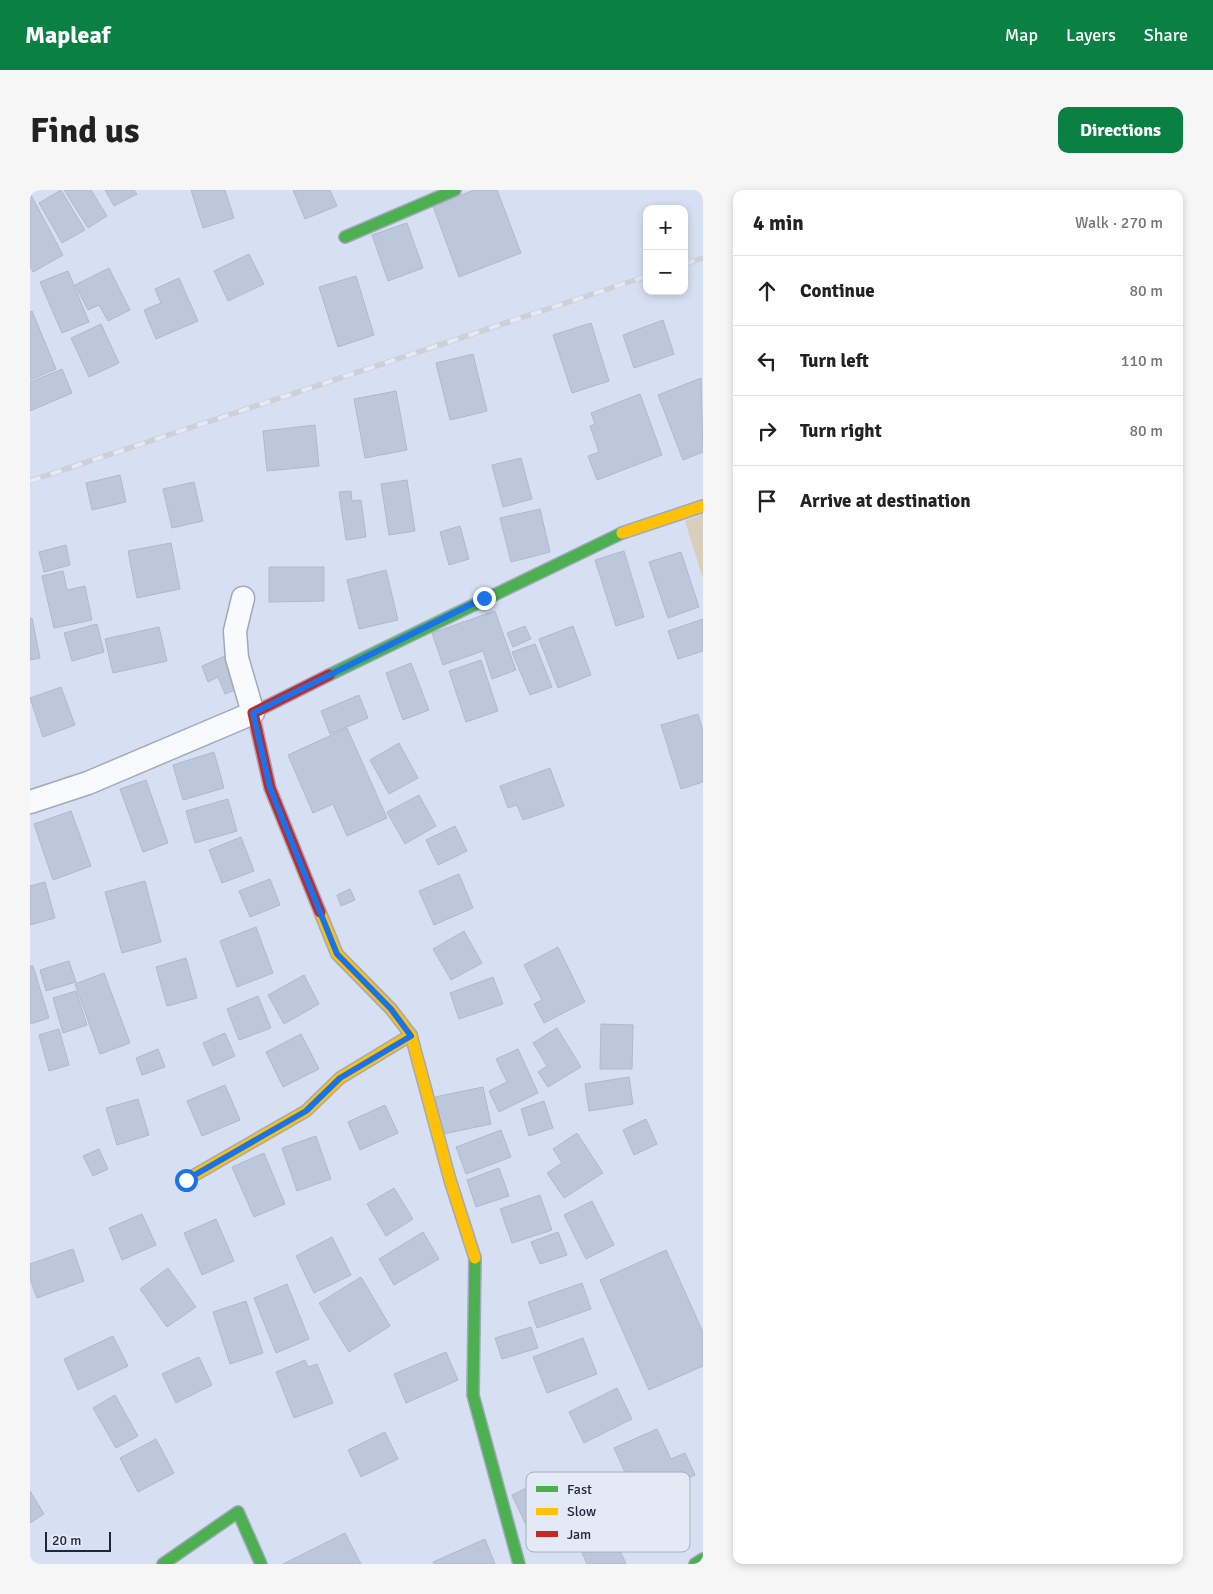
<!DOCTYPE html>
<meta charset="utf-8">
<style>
:root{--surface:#fff;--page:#f6f6f6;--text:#222;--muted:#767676;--line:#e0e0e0;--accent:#0b8043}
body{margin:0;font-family:Signika,sans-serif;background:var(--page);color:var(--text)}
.controls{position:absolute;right:15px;top:15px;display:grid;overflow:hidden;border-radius:10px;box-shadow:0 2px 8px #0003}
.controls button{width:45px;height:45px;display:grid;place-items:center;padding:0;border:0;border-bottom:1px solid var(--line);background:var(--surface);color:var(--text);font:25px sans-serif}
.scale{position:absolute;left:15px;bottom:12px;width:66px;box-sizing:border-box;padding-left:5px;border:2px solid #1c263c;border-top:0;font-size:14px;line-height:18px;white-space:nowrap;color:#1c263c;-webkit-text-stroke:4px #e3e9f5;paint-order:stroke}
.stop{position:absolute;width:15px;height:15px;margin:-11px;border:4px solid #1a73e8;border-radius:50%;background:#fff}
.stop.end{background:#1a73e8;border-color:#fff;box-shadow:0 1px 5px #0008}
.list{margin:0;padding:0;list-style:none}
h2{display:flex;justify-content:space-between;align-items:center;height:65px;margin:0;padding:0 20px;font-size:21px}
h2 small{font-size:16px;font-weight:400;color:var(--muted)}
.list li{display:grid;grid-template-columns:32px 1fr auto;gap:15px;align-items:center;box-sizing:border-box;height:70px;padding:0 20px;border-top:1px solid var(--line)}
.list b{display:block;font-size:19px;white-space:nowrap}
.list em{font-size:16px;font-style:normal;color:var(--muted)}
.icon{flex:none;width:28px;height:28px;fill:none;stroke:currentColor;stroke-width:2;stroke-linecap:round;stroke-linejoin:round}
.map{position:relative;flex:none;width:673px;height:1374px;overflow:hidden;border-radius:10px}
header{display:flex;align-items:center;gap:30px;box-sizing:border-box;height:70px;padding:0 25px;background:var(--accent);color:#fff}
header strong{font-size:24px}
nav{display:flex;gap:28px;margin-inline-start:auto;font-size:18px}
.intro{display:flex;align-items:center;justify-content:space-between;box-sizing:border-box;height:120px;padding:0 30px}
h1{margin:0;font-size:35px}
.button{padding:12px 22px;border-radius:10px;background:var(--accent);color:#fff;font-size:18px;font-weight:700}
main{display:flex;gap:30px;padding:0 30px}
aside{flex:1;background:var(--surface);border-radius:10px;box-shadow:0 2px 8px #0003}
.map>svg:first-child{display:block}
.green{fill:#d8cebb}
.building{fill:#bdc7dc;stroke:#b0b9cc}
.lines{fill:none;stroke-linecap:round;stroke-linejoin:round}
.street-casing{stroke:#a1a9bc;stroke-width:25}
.fast-casing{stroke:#a1a9bc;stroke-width:14}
.slow-casing{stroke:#a1a9bc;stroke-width:14}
.jam-casing{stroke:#a1a9bc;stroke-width:14}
.street{stroke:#f9fafd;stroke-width:22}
.fast{stroke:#4caf50;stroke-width:11}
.slow{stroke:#ffc107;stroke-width:11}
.jam{stroke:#c62828;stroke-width:11}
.rail-casing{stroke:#cdd0d6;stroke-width:5.5}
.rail{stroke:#e3e9f5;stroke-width:4;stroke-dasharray:11;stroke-linecap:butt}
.route{stroke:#1a73e8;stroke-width:6}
.key{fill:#e3e9f5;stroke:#a7aebe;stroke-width:1}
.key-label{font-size:14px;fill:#1c263c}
</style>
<header>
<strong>Mapleaf</strong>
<nav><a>Map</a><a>Layers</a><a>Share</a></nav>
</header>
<div class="intro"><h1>Find us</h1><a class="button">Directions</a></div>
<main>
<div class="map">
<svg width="673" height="1374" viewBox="0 0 673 1374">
<rect width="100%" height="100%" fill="#d7e0f3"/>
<path class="green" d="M673,324v65l-18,-58z"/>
<g class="building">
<path d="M31,0l24,40 -23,13 -23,-40z"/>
<path d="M34,0h27l16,26 -19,12z"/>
<path d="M75,0h29l3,4 -23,12z"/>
<path d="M161,0h34l9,28 -31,10z"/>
<path d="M263,0h37l7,16 -32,13z"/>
<path d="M444,0h23l24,63 -62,24 -26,-71z"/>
<path d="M0,3l33,62 -30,17 -3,-6z"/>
<path d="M377,33l16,45 -35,13 -16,-46z"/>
<path d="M219,64l15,30 -36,17 -14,-30z"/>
<path d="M79,78l21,42 -22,11 -9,-16 -11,5 -13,-25z"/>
<path d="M38,81l21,51 -27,11 -22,-51z"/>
<path d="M326,86l18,59 -36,12 -19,-60z"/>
<path d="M149,88l19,43 -42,18 -12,-29 17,-7 -6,-14z"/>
<path d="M2,121l24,58 -26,11v-68z"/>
<path d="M633,130l11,34 -40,14 -11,-33z"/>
<path d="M561,133l18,58 -37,12 -19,-58z"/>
<path d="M71,134l18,39 -30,14 -18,-39z"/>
<path d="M443,164l14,57 -37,9 -14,-57z"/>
<path d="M32,179l10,24 -42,18v-29z"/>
<path d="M671,188l2,74 -20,8 -25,-65z"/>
<path d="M366,201l11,59 -42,8 -11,-59z"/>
<path d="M610,204l22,61 -65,25 -9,-24 11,-4 -9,-26 5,-2 -4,-11z"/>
<path d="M285,235l4,41 -52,5 -4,-40z"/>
<path d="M491,268l11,41 -29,8 -11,-42z"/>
<path d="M90,285l6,27 -34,8 -6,-27z"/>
<path d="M377,290l8,51 -26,4 -8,-51z"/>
<path d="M164,292l9,39 -31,7 -9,-39z"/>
<path d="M321,301l1,10 9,-1 5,37 -20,3 -7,-48z"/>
<path d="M510,319l10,43 -39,10 -11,-44z"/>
<path d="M430,336l9,33 -20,6 -9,-33z"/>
<path d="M141,353l9,46 -43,9 -9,-47z"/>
<path d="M36,355l4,20 -26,7 -5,-20z"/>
<path d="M594,361l20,66 -28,9 -21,-66z"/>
<path d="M651,362l18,55 -31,11 -19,-56z"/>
<path d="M239,377h55v34l-55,1z"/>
<path d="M356,380l12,50 -39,9 -12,-49z"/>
<path d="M33,381l4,19 18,-4 7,34 -38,8 -12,-52z"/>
<path d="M465,421l21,59 -24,9 -9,-28 -40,14 -11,-32z"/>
<path d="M2,428l8,40 -10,2v-41z"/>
<path d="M673,429v32l-25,8 -10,-28z"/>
<path d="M67,434l7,28 -32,9 -8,-28z"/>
<path d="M495,436l6,13 -18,8 -6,-14z"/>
<path d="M543,436l18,49 -33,13 -19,-49z"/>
<path d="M129,437l8,34 -54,12 -8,-34z"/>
<path d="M505,454l17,43 -22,8 -18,-43z"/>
<path d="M195,466l13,33 -13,5 -7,-17 -10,5 -6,-16z"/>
<path d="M451,470l17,51 -32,11 -17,-51z"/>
<path d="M381,473l18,47 -26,10 -17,-47z"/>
<path d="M31,497l14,38 -32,12 -13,-39z"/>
<path d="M329,505l9,23 -38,16 -9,-23z"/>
<path d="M668,524l5,17v51l-22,7 -20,-64z"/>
<path d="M317,538l40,90 -40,18 -14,-32 -20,9 -25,-58z"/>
<path d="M369,553l19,35 -29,16 -19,-34z"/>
<path d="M184,562l10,36 -41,12 -10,-35z"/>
<path d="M520,578l14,38 -41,14 -6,-15 -9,3 -8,-22z"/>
<path d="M116,590l22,63 -25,9 -23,-63z"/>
<path d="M389,605l17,31 -31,18 -18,-32z"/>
<path d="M198,609l9,32 -42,12 -9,-32z"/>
<path d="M41,621l20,55 -38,14 -19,-56z"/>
<path d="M425,636l12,25 -29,14 -12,-25z"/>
<path d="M211,647l13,34 -32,12 -13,-33z"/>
<path d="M429,684l14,34 -39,17 -15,-34z"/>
<path d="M240,689l10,26 -30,12 -11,-26z"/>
<path d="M115,691l16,61 -39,11 -17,-61z"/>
<path d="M15,692l10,36 -25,7v-39z"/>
<path d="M320,699l5,11 -14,6 -4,-11z"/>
<path d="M226,737l17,46 -36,14 -17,-46z"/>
<path d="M434,741l18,32 -31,17 -18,-31z"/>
<path d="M528,757l27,55 -41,21 -10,-19 8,-4 -18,-35z"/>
<path d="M156,768l11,40 -30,8 -11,-39z"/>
<path d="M39,771l7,21 -30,9 -6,-21z"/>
<path d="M0,776h3l16,52 -19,6z"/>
<path d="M74,783l26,70 -30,11 -25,-70z"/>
<path d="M274,785l15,29 -35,20 -16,-29z"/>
<path d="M463,787l10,27 -44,15 -9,-26z"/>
<path d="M46,801l11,34 -24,8 -10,-35z"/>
<path d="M228,806l13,32 -32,12 -12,-31z"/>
<path d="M571,834l32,1 -1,44h-32z"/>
<path d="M527,838l24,39 -33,20 -10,-15 9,-6 -14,-23z"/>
<path d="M29,839l10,36 -20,6 -10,-36z"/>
<path d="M195,843l10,23 -22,10 -10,-23z"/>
<path d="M271,844l18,35 -36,18 -17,-35z"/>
<path d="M128,859l7,18 -23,8 -6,-17z"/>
<path d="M488,859l20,44 -39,19 -10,-21 18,-9 -11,-23z"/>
<path d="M599,887l4,27 -44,7 -4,-27z"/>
<path d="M195,895l15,35 -38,16 -15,-35z"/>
<path d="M453,897l8,37 -48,10 -8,-37z"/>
<path d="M108,909l11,36 -32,10 -11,-37z"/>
<path d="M514,911l9,27 -24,8 -8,-27z"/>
<path d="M355,915l13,28 -38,17 -12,-28z"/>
<path d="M616,929l11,25 -23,11 -11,-25z"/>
<path d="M471,940l10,27 -45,17 -10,-27z"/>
<path d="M547,943l26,40 -39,25 -17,-25 15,-10 -9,-14z"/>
<path d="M286,946l15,43 -34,12 -15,-43z"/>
<path d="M69,959l9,20 -15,7 -10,-20z"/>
<path d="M234,963l21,51 -31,13 -22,-50z"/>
<path d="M469,978l10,28 -33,11 -9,-27z"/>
<path d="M364,998l19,31 -27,17 -19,-32z"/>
<path d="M510,1005l12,35 -40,13 -12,-34z"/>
<path d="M562,1011l22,44 -28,14 -22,-44z"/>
<path d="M112,1024l14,31 -34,15 -13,-32z"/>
<path d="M186,1029l18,42 -32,14 -18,-42z"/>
<path d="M393,1042l16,27 -45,26 -15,-26z"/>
<path d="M528,1042l9,23 -27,9 -9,-22z"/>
<path d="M302,1047l19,38 -37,18 -18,-37z"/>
<path d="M43,1059l11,32 -47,17 -7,-19v-15z"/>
<path d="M636,1060l37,82v34l-54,24 -49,-110z"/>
<path d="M138,1078l28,39 -29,20 -27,-38z"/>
<path d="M331,1087l29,49 -41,26 -30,-49z"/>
<path d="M552,1093l9,26 -54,19 -9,-26z"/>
<path d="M257,1094l22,55 -33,14 -22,-55z"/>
<path d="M216,1111l17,52 -33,11 -17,-52z"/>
<path d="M501,1137l7,21 -36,11 -7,-21z"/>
<path d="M83,1146l15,30 -50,24 -14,-31z"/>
<path d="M553,1148l14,36 -50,19 -14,-36z"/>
<path d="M416,1162l12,28 -52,23 -12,-29z"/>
<path d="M169,1167l13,28 -36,18 -14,-29z"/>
<path d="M275,1170l3,7 9,-3 16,39 -39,15 -18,-46z"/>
<path d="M587,1198l15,31 -48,24 -15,-31z"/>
<path d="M85,1205l23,41 -22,12 -23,-40z"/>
<path d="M627,1239l14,30 14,-6 10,22 -57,26 -24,-53z"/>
<path d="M355,1242l13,27 -37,18 -13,-27z"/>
<path d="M126,1249l18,34 -36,19 -18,-34z"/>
<path d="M515,1289l23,49 -33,16 -23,-49z"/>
<path d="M0,1301l14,23 -14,9z"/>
<path d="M576,1328l20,46h-39l-14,-32z"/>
<path d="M315,1343l16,31h-78z"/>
<path d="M455,1349l10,25h-61l-1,-2z"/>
</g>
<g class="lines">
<defs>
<path id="street" d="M0,612l58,-19 165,-70 -16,-55 -2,-27 8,-33"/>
<g id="fast">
<path d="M315,47l110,-47"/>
<path d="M299,485l293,-142"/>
<path d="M445,1068l-2,137 46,169"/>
<path d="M133,1374l75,-52 23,52"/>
<path d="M665,1374l8,-5"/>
</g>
<g id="slow">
<path d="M592,343l81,-27"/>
<path d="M290,722l17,42 54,55 20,26 39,145 25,78"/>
<path d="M156,990l120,-69 34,-33 71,-43"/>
</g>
<path id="jam" d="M290,722l-50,-124 -17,-75 76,-38"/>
</defs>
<use href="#street" class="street-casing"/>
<use href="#fast" class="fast-casing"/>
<use href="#slow" class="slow-casing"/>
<use href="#jam" class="jam-casing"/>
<use href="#street" class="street"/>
<use href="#fast" class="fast"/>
<use href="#slow" class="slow"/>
<use href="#jam" class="jam"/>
<defs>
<g id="rail">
<path d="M654,74l19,-6"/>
<path d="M0,291l617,-205"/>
</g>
</defs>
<use href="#rail" class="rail-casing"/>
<use href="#rail" class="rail"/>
</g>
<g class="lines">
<path class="route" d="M156,990l120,-69 34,-33 71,-42 -20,-27 -54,-55 -67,-166 -17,-75 231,-115"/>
</g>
<rect x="496" y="1282" width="164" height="80" rx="8" class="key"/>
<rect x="506" y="1296" width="22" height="6" fill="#4caf50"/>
<rect x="506" y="1318" width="22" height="7" fill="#ffc107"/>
<rect x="506" y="1341" width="22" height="6" fill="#c62828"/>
<g class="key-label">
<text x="537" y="1304">Fast</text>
<text x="537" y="1326">Slow</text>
<text x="537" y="1349">Jam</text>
</g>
</svg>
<div class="controls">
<button>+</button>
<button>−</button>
</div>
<div class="scale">20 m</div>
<div class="stop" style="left:156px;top:990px"></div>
<div class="stop end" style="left:454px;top:408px"></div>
</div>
<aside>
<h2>4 min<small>Walk · 270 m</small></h2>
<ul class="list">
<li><svg class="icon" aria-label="ahead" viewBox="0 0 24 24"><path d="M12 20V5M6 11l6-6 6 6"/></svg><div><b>Continue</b></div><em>80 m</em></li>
<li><svg class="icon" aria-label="left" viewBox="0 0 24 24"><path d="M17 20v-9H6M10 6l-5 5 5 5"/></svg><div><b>Turn left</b></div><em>110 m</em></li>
<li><svg class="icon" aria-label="right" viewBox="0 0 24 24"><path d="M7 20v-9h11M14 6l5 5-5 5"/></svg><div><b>Turn right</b></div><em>80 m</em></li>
<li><svg class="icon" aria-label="arrive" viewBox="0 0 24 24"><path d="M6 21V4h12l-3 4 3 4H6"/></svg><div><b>Arrive at destination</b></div></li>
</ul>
</aside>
</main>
